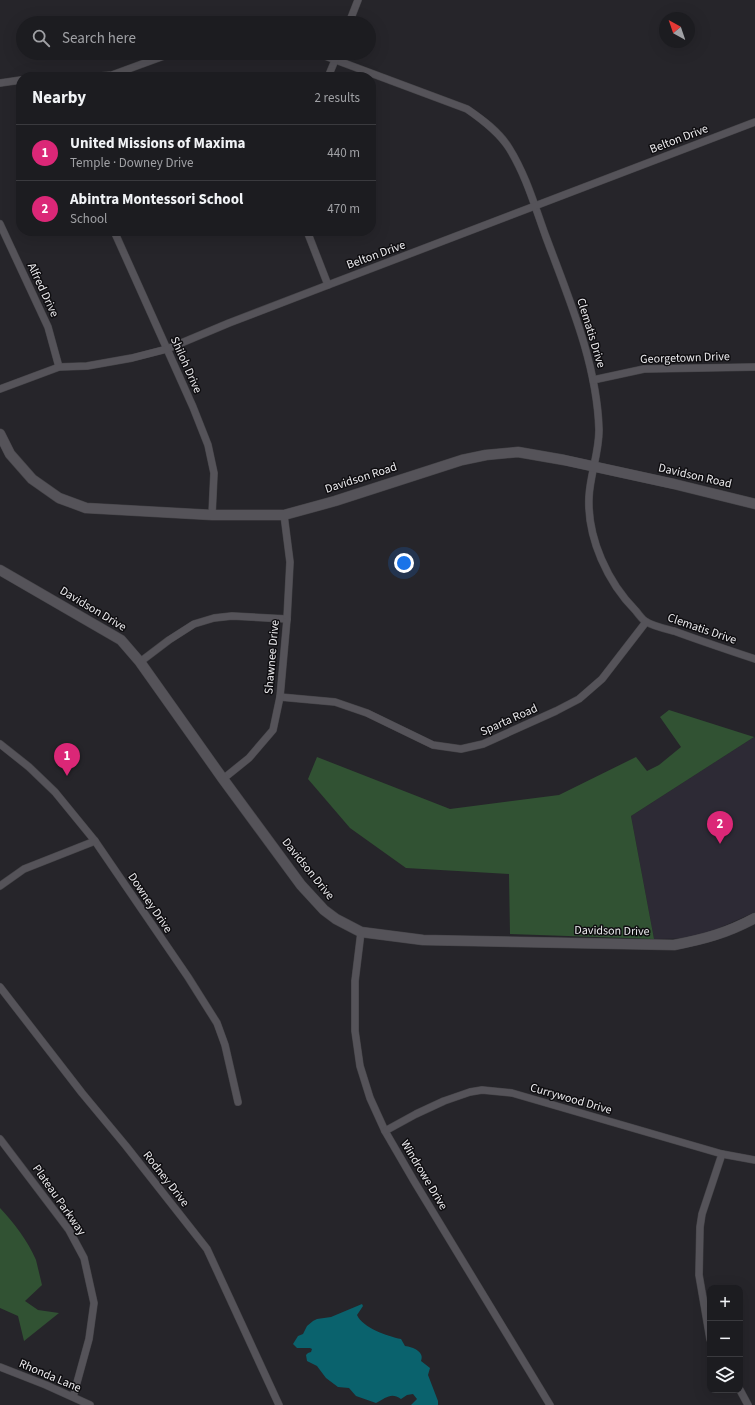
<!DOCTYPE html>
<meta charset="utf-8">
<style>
:root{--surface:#1c1c20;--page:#29292d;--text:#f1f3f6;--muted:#a0a1a5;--line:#3a3a3e;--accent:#db2777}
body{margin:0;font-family:"Source Sans 3",sans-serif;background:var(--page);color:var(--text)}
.controls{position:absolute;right:12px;bottom:12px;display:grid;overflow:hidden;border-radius:8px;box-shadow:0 4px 16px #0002}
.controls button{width:36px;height:36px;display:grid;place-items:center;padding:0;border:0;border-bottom:1px solid var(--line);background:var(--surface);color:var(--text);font:20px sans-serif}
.compass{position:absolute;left:659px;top:12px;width:36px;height:36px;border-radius:50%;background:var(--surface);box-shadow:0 4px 16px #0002;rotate:320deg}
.you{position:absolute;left:404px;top:563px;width:14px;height:14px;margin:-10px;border:3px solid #fff;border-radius:50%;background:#1a73e8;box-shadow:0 0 0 6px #1a73e833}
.badge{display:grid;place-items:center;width:26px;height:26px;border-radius:50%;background:var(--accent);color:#fff;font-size:13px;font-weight:700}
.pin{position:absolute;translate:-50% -33px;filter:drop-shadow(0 1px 2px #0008)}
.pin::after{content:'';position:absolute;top:21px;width:14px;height:12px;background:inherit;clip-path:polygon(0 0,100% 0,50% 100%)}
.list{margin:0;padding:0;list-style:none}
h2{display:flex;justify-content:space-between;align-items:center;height:52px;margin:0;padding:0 16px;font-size:17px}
h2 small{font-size:13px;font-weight:400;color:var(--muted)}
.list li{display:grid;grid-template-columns:26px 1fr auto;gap:12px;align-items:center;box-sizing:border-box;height:56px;padding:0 16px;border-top:1px solid var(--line)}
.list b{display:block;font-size:15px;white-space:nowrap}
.list p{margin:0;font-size:13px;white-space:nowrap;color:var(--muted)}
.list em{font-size:13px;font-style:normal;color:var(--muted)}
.icon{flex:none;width:22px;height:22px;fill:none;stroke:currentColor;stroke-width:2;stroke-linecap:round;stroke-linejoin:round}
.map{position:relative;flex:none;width:755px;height:1405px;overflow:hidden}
.search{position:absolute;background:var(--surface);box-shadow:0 4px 16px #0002;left:16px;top:16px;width:360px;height:44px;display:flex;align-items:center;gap:10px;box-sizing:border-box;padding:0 14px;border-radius:22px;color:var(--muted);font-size:15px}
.panel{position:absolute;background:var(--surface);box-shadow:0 4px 16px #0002;left:16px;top:72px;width:360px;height:164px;border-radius:16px}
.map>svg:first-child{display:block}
.built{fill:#2d2a35}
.green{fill:#315233}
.water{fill:#0a626d}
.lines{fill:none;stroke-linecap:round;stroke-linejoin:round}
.street-casing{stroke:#444347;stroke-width:8}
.secondary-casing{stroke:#444347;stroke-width:11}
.street{stroke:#555359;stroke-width:7}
.secondary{stroke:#555359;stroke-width:10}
.labels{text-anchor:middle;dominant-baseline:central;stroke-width:3;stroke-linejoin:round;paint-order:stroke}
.street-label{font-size:12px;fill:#ebeaed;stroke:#0f0e11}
</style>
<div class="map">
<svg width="755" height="1405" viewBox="0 0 755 1405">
<rect width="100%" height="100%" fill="#26252a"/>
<path class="built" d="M754,737l1,1v174l-58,26 -43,1 -23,-123z"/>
<g class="green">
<path d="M669,710l85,27 -123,79 23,123 -144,-5 -1,-60 -103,-6 -56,-40 -42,-49 9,-22 133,52 109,-14 77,-38 11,14 12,-6 22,-18 -21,-30z"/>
<path d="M0,1208c14,15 28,33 36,52 2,8 4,17 6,25l-17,16 13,9 21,3 -35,28 -6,-25 -18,-8z"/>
</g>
<path class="water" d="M362,1304l1,2 -6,9c6,13 30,21 44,24l4,7c8,1 20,6 16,15l9,7 -2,7 10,26v4h-27l6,-6 -4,-5 -6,1 -6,4c-10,-7 -15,-1 -25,4l-20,-7 -7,-8 -11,-1 -12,-9 -9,-12 -10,-5 -1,-6 2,-2 3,-1 1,-3 -2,-1h-13l-4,-4 5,-8 5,-2 4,-8 6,-5 4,-2 14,-2z"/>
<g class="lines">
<defs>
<g id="street">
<path d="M349,23l9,-23"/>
<path d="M317,53l150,56c16,11 32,23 42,39 17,27 26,59 37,89 23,62 51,126 53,193 0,23 -9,45 -10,67 -2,41 19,86 47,114 3,4 6,8 9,10 7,5 21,8 29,10 27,10 54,19 81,28"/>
<path d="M91,77l21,-2 60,-22"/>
<path d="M328,77l10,-24"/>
<path d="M0,83l21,-3"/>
<path d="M0,224l48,103 11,40"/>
<path d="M114,231l79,176 15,38 6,28 -2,42"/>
<path d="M307,231l21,54"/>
<path d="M593,380l51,-11 111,-2"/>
<path d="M0,389l59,-22 28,-1 45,-8 35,-9 62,-26 99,-38 427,-163"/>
<path d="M140,662l29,-22 25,-16 20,-6 18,-2 55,3"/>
<path d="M280,697l55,5 32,11 66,32 28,4 22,-5 73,-33 23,-12 23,-20 44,-57"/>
<path d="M0,744l29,23 26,25 40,49 93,136 29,46 8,22 13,57"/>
<path d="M223,779l26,-21 24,-28 7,-33 7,-78 3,-57 -6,-47"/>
<path d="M0,886l24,-17 71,-28"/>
<path d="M361,932l-6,49v50l5,35 10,32 15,33 29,50 136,224"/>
<path d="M0,987l82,106 44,53 81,103 72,156"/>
<path d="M385,1131l31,-17 28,-13 26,-9 12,-2 30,3 210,61 33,6"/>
<path d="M0,1139l69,91 15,28 10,45 -5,36 -16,58"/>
<path d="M710,1339l-11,-64 1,-48 2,-13 20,-60"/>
<path d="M0,1367l46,18 44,20"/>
<path d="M740,1390l8,15"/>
</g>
<g id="secondary">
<path d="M0,434l10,20 22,25 27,19 27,10 126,7h72l51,-14 127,-41 24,-5 32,-3 46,8 110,24 81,20"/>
<path d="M0,570l121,70 19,22 83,117 78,106 23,25 12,9 25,13 62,8 251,5c31,-6 53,-12 81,-27"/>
</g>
</defs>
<use href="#street" class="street-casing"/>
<use href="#secondary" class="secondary-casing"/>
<use href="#street" class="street"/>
<use href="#secondary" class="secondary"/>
</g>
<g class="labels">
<g class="street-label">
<text transform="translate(679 139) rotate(-21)">Belton Drive</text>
<text transform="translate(376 255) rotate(-20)">Belton Drive</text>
<text transform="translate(43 290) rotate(65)">Alfred Drive</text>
<text transform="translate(591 333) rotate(73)">Clematis Drive</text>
<text transform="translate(685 358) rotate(-2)">Georgetown Drive</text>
<text transform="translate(186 365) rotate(66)">Shiloh Drive</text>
<text transform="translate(695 476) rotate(13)">Davidson Road</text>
<text transform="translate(361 478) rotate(-18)">Davidson Road</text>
<text transform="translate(93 609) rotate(31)">Davidson Drive</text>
<text transform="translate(702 629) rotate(19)">Clematis Drive</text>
<text transform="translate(272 657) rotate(-85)">Shawnee Drive</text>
<text transform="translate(509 720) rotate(-24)">Sparta Road</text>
<text transform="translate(308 869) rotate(51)">Davidson Drive</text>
<text transform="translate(150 903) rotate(56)">Downey Drive</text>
<text transform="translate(612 931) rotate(1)">Davidson Drive</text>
<text transform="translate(571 1099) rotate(16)">Currywood Drive</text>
<text transform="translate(424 1175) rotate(59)">Windrowe Drive</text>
<text transform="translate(166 1179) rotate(52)">Rodney Drive</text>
<text transform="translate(59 1200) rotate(55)">Plateau Parkway</text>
<text transform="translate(50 1376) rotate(23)">Rhonda Lane</text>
</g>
</g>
</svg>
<div class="controls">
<button>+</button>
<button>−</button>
<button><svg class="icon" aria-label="layers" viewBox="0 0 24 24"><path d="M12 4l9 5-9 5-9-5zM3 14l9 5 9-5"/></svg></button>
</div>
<svg class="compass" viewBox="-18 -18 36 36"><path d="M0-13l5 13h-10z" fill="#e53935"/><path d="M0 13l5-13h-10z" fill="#a0a1a5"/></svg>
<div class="you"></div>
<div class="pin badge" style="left:67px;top:776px">1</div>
<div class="pin badge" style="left:720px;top:844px">2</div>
<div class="search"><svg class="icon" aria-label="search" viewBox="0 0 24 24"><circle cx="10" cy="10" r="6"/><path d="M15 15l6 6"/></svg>Search here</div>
<section class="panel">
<h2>Nearby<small>2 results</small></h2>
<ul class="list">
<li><span class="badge">1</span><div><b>United Missions of Maxima</b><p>Temple · Downey Drive</p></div><em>440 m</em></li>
<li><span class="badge">2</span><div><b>Abintra Montessori School</b><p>School</p></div><em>470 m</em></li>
</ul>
</section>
</div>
